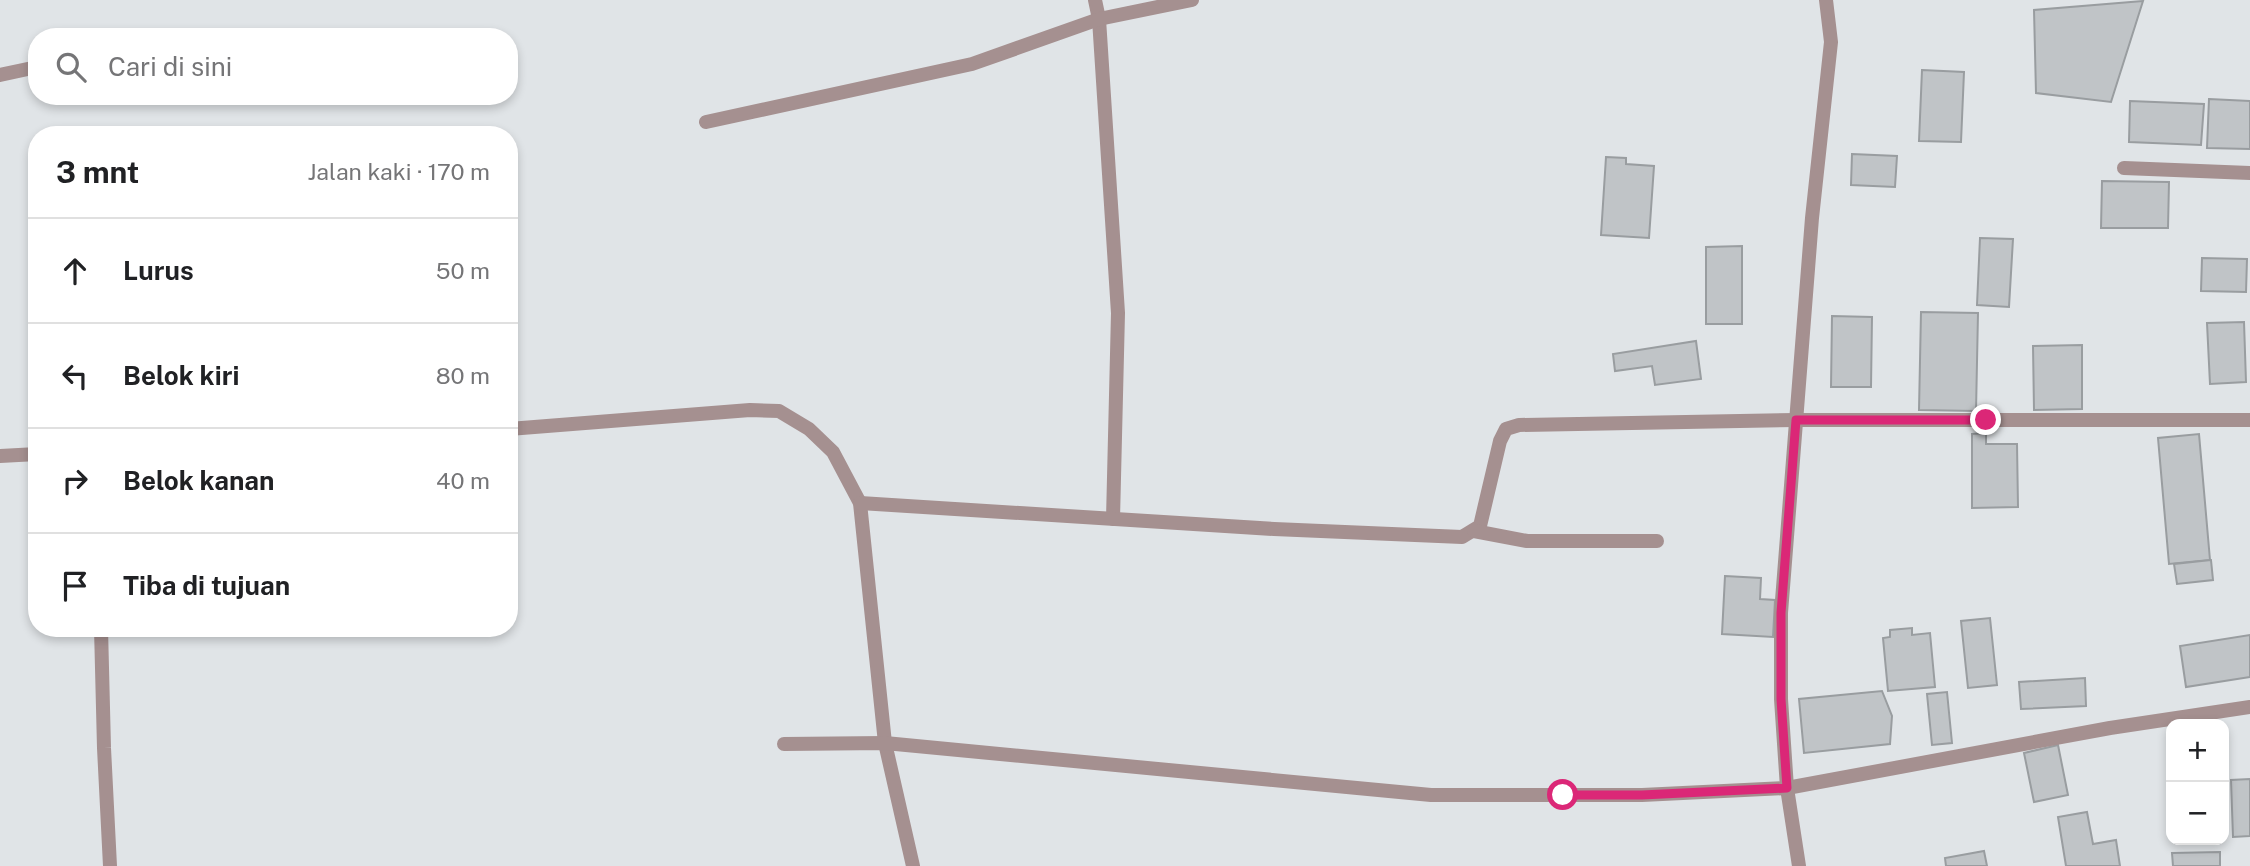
<!DOCTYPE html>
<html lang="id">
<meta charset="utf-8">
<style>
:root{--surface:#fff;--page:#f6f6f6;--text:#202124;--muted:#757577;--line:#e0e0e0}
body{margin:0;font-family:"Public Sans",sans-serif;background:var(--page);color:var(--text)}
.controls{position:absolute;right:21px;bottom:21px;display:grid;overflow:hidden;border-radius:14px;box-shadow:0 4px 10px #0003}
.controls button{width:63px;height:63px;display:grid;place-items:center;padding:0;border:0;border-bottom:2px solid var(--line);background:var(--surface);color:var(--text);font:35px sans-serif}
.stop{position:absolute;width:21px;height:21px;margin:-16px;border:5px solid #db2777;border-radius:50%;background:#fff}
.stop.end{background:#db2777;border-color:#fff;box-shadow:0 2px 7px #0008}
.list{margin:0;padding:0;list-style:none}
h2{display:flex;justify-content:space-between;align-items:center;height:91px;margin:0;padding:0 28px;font-size:30px}
h2 small{font-size:23px;font-weight:400;color:var(--muted)}
.list li{display:grid;grid-template-columns:46px 1fr auto;gap:21px;align-items:center;box-sizing:border-box;height:105px;padding:0 28px;border-top:2px solid var(--line)}
.list b{display:block;font-size:26px;white-space:nowrap}
.list em{font-size:23px;font-style:normal;color:var(--muted)}
.icon{flex:none;width:38px;height:38px;fill:none;stroke:currentColor;stroke-width:2;stroke-linecap:round;stroke-linejoin:round}
.map{position:relative;flex:none;width:2250px;height:866px;overflow:hidden}
.search{position:absolute;background:var(--surface);box-shadow:0 4px 10px #0003;left:28px;top:28px;width:490px;height:77px;display:flex;align-items:center;gap:18px;box-sizing:border-box;padding:0 24px;border-radius:28px;color:var(--muted);font-size:26px}
.panel{position:absolute;background:var(--surface);box-shadow:0 4px 10px #0003;left:28px;top:126px;width:490px;height:511px;border-radius:28px}
.map>svg:first-child{display:block}
.building{fill:#c0c4c7;stroke:#999da0;stroke-width:2}
.lines{fill:none;stroke-linecap:round;stroke-linejoin:round}
.street{stroke:#a59090;stroke-width:14}
.route{stroke:#db2777;stroke-width:9}
</style>
<div class="map">
<svg width="2250" height="866" viewBox="0 0 2250 866">
<rect width="100%" height="100%" fill="#e0e4e7"/>
<g class="building">
<path d="M2143,1l-32,101 -75,-9 -2,-83z"/>
<path d="M1922,70l42,2 -3,70 -42,-1z"/>
<path d="M2209,99l41,2v48l-43,-1z"/>
<path d="M2130,101l74,3 -3,41 -72,-3z"/>
<path d="M1852,154l45,2 -2,31 -44,-2z"/>
<path d="M1606,157l20,1v6l28,2 -5,72 -48,-3z"/>
<path d="M2102,181l67,1 -1,46h-67z"/>
<path d="M1980,238l33,1 -4,68 -32,-2z"/>
<path d="M1742,246v78h-36v-77z"/>
<path d="M2202,258l45,1 -1,33 -45,-1z"/>
<path d="M1921,312l57,1 -2,98 -57,-1z"/>
<path d="M1832,316l40,1 -1,70h-40z"/>
<path d="M2244,322l2,60 -36,2 -3,-61z"/>
<path d="M1696,341l5,38 -46,6 -3,-19 -37,5 -2,-17z"/>
<path d="M2082,345v64l-48,1 -1,-64z"/>
<path d="M1986,433v11h31l1,63 -46,1v-74z"/>
<path d="M2199,434l11,126 -41,4 -11,-126z"/>
<path d="M2211,560l2,20 -36,4 -3,-20z"/>
<path d="M1725,576l36,2 -1,21 15,1 -2,37 -51,-3z"/>
<path d="M1990,618l7,67 -29,3 -7,-67z"/>
<path d="M1912,628v7l18,-2 5,54 -47,4 -5,-53 7,-1v-7z"/>
<path d="M2250,635v42l-64,10 -6,-41z"/>
<path d="M2085,678l1,28 -65,3 -2,-27z"/>
<path d="M1882,691l10,25 -2,28 -86,9 -5,-54z"/>
<path d="M1947,692l5,51 -20,2 -5,-51z"/>
<path d="M2058,745l10,50 -34,7 -10,-49z"/>
<path d="M2250,779v57l-17,1 -2,-57z"/>
<path d="M2087,812l6,32 23,-4 4,26h-54l-8,-49z"/>
<path d="M1984,851l3,15h-41l-1,-8z"/>
<path d="M2220,852v14h-47l-1,-13z"/>
</g>
<g class="lines">
<g class="street">
<path d="M1095,0l4,19 19,294 -5,206"/>
<path d="M0,75l37,-8"/>
<path d="M706,122l266,-58 127,-45 93,-19"/>
<path d="M2124,168l126,5"/>
<path d="M509,429l241,-19 29,1 30,18 24,23 27,51 25,240 28,123"/>
<path d="M0,456l37,-2"/>
<path d="M860,503l414,26 188,8 18,-11 20,-85 6,-12 13,-4 277,-5h454"/>
<path d="M1474,531l53,10h130"/>
<path d="M101,628l3,120 6,118"/>
<path d="M784,744l101,-1 546,52h211l145,-7 323,-60 140,-21"/>
<path d="M1799,866l-12,-78 -6,-89v-86l31,-395 19,-176 -5,-42"/>
</g>
</g>
<g class="lines">
<path class="route" d="M1563,795h79l145,-7 -6,-89v-86l15,-193h190"/>
</g>
</svg>
<div class="controls">
<button>+</button>
<button>−</button>
</div>
<div class="stop" style="left:1563px;top:795px"></div>
<div class="stop end" style="left:1986px;top:420px"></div>
<div class="search"><svg class="icon" aria-label="search" viewBox="0 0 24 24"><circle cx="10" cy="10" r="6"/><path d="M15 15l6 6"/></svg>Cari di sini</div>
<section class="panel">
<h2>3 mnt<small>Jalan kaki · 170 m</small></h2>
<ul class="list">
<li><svg class="icon" aria-label="ahead" viewBox="0 0 24 24"><path d="M12 20V5M6 11l6-6 6 6"/></svg><div><b>Lurus</b></div><em>50 m</em></li>
<li><svg class="icon" aria-label="left" viewBox="0 0 24 24"><path d="M17 20v-9H6M10 6l-5 5 5 5"/></svg><div><b>Belok kiri</b></div><em>80 m</em></li>
<li><svg class="icon" aria-label="right" viewBox="0 0 24 24"><path d="M7 20v-9h11M14 6l5 5-5 5"/></svg><div><b>Belok kanan</b></div><em>40 m</em></li>
<li><svg class="icon" aria-label="arrive" viewBox="0 0 24 24"><path d="M6 21V4h12l-3 4 3 4H6"/></svg><div><b>Tiba di tujuan</b></div></li>
</ul>
</section>
</div>
